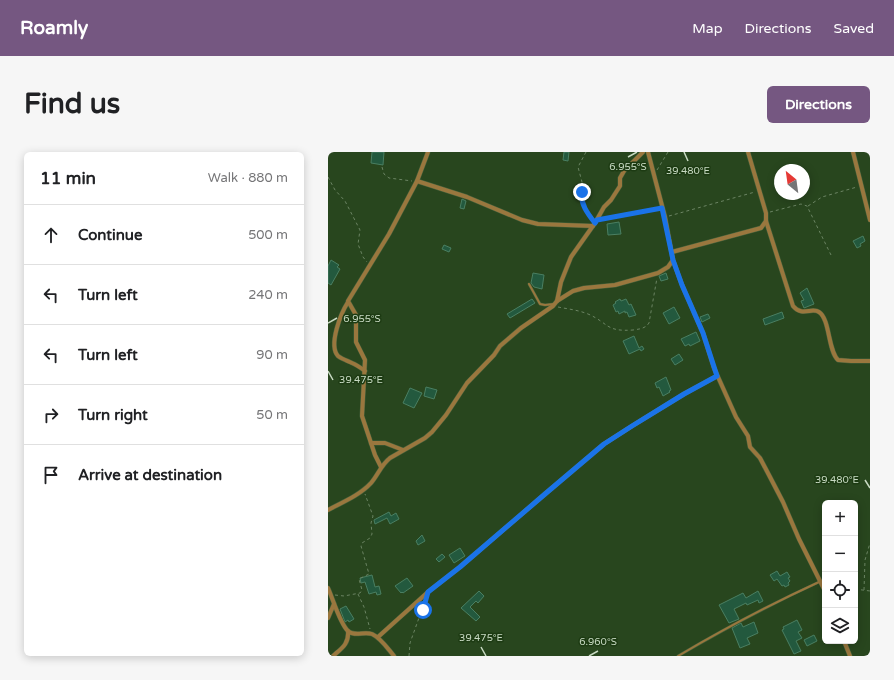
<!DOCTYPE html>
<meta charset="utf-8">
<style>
:root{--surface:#fff;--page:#f6f6f6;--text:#202124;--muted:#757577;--line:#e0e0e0;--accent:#755781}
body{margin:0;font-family:"Varela Round",sans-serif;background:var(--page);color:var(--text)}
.controls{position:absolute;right:12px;bottom:12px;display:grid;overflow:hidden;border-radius:6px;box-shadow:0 2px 10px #0003}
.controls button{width:36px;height:36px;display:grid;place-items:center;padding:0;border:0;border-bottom:1px solid var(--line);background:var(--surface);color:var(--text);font:20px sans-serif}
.compass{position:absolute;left:446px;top:12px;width:36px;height:36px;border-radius:50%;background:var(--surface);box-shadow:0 2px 10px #0003;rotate:331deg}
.stop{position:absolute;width:12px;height:12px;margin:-9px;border:3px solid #1a73e8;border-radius:50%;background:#fff}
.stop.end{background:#1a73e8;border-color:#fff;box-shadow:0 1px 4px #0008}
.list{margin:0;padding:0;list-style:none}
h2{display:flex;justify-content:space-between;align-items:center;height:52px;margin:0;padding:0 16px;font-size:17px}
h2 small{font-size:13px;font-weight:400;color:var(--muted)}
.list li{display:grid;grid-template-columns:26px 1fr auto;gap:12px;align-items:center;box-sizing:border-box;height:60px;padding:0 16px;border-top:1px solid var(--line)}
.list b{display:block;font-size:15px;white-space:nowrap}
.list em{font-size:13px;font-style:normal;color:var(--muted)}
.icon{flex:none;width:22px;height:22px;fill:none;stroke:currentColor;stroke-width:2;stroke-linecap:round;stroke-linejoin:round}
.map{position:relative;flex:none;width:542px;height:504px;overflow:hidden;border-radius:6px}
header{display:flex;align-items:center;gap:24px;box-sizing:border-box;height:56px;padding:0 20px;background:var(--accent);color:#fff}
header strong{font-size:19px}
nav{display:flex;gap:22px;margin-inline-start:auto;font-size:14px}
.intro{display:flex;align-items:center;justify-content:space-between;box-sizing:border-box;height:96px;padding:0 24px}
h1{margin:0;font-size:28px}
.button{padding:10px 18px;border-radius:6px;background:var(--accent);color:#fff;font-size:14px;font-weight:700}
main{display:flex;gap:24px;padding:0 24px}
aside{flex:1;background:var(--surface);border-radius:6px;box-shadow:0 2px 10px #0003}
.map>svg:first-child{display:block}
.building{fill:#23593e;stroke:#4a7f62}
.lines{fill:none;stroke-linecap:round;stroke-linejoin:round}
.lane-casing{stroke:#45613c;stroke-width:3}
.street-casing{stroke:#45613c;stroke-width:5}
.path{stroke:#6b8463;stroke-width:1;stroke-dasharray:3 3;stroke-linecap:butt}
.lane{stroke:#9a773e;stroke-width:2}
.street{stroke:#9a773e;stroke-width:4}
.route{stroke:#1a73e8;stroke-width:5}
.ticks{fill:none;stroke:#c8dac3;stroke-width:1.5}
.ticks-label{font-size:10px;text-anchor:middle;fill:#c8dac3;stroke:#1d3b13;stroke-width:3;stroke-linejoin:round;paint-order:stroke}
</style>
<header>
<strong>Roamly</strong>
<nav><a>Map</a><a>Directions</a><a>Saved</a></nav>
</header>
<div class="intro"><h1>Find us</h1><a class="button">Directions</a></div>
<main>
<aside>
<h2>11 min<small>Walk · 880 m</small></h2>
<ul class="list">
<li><svg class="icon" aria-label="ahead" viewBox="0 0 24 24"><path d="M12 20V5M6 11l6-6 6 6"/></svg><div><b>Continue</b></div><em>500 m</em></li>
<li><svg class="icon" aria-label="left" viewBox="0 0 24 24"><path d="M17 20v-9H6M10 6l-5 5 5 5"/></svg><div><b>Turn left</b></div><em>240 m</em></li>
<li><svg class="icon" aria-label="left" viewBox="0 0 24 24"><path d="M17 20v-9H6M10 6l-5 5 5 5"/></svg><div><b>Turn left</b></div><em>90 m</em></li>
<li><svg class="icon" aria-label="right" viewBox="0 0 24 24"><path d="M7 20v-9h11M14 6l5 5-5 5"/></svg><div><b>Turn right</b></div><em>50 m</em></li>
<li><svg class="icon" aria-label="arrive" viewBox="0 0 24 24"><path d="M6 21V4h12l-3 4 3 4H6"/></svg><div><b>Arrive at destination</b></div></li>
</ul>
</aside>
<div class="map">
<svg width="542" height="504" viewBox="0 0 542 504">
<rect width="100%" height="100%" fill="#28461e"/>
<g class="building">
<path d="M44,0h12l-1,13 -12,-2z"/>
<path d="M236,0h5l-1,9 -5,-1z"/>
<path d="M134,47l4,2 -2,8 -4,-1z"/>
<path d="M291,70l2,12 -13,1 -1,-11z"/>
<path d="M535,84l2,5 -5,3 1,2 -4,2 -4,-7z"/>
<path d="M116,93l7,3 -2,4 -7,-3z"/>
<path d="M3,108l8,5 -2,2 3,2 -9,16 -3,-2v-17z"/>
<path d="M205,121l11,2 -2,14 -8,-2 -3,-4z"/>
<path d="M338,121l2,6 -7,2 -2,-5z"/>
<path d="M479,136l7,16 -10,4 -3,-7 3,-1 -4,-7z"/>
<path d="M204,147l3,4 -25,15 -3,-4z"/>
<path d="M292,147l1,2 5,-2 3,6 2,-1 5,11 -7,2 -2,-5 -2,1v-2l-6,3 -1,-3 -2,1 -3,-7 3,-2 -1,-1z"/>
<path d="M346,155l6,11 -11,6 -6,-11z"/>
<path d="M454,160l2,6 -19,7 -2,-6z"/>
<path d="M380,162l2,4 -8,4 -2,-5z"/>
<path d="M368,180l4,9 -10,5 -1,-2 -4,2 -4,-7z"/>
<path d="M306,184l5,12 3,-2 2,3 -3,2 -1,-2 -11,5 -6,-13z"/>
<path d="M351,202l4,6 -8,5 -4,-6z"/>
<path d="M338,225l5,13 -2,1 1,1 -7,4 -4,-9 -2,1 -2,-5z"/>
<path d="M98,235l11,3 -3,9 -10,-3z"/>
<path d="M82,236l12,5 -8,15 -11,-5z"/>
<path d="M61,360l2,4 5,-3 3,6 -9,5 -3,-6 -12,6 -1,-4z"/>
<path d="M94,383l3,6 -7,4 -2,-4z"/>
<path d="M132,396l5,8 -11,7 -5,-8z"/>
<path d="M114,402l3,3 -6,5 -3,-3z"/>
<path d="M449,419l3,5 7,-4 3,5 -2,1 2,3 -2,2 1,2 -4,2 -1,-2 -2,1 -5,-7 -3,2 -4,-6z"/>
<path d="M44,423l3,12 4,-1 2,8 -4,1 -1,-3 -7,2 -4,-12 -4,1 -1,-5z"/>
<path d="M79,426l6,8 -10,7 -1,-1 -1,1 -6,-7z"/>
<path d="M151,439l5,5 -6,7 -2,-2 -6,6 10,10 -4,4 -15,-13z"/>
<path d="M430,439l5,10 -4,2 -1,-3 -11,5 -1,-2 -12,6 5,10 -10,4 -10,-18 24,-12 3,5z"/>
<path d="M18,454l8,13 -5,3 -1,-2 -3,2 -5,-13z"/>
<path d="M469,468l5,10 -4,2 4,6 -6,3 5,10 -7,3 -12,-24 2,-1 -1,-2z"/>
<path d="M426,470l4,11 -11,5 3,6 -10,4 -8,-20 9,-5 2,4z"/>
<path d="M486,483l3,6 -10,5 -3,-6z"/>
</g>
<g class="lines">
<defs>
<g id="lane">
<path d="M201,132l11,20 5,1 9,-1"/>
<path d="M350,504c46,-27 93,-52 141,-74"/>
</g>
<g id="street">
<path d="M320,0l17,65 8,43 9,25 21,48 11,35 22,49 12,19 2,11 10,11 10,19 13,25 16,37 26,52"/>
<path d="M525,0l17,68"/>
<path d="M89,29l50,16 55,23 16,4 55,2"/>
<path d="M438,69l27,85c9,11 19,1 26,6 11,7 9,39 19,48l13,1h19"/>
<path d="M344,100l89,-24 5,-7v-8l-18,-61"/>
<path d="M229,149l4,-19 10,-25 24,-34 9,-16 7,-7 9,-14v-8l4,-7 19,-19"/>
<path d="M20,150c-7,11 -20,43 -10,54 4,3 10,5 14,7 5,2 9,5 13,8"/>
<path d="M43,291h14l18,7"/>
<path d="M53,315l-6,-12 -13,-39 3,-56 -9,-18v-27l-8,-14 41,-67 28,-53 11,-29"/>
<path d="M0,358c15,-8 32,-15 43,-27 7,-8 10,-18 19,-25l35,-20 7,-6 14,-17 21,-32 27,-28 6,-9 21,-18 32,-22 4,-5 16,-10 11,-3 31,-3 43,-12 10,-6 5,-7"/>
<path d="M0,436c5,11 12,36 20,43 7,6 16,0 24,3 9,4 16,15 22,22"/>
<path d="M0,466l6,-14"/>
<path d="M50,485l50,-45 32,-25 85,-73 59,-50 28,-18 52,-32 33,-18"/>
<path d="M516,489l6,15"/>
<path d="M5,504c9,-8 16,-12 15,-25"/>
</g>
</defs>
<use href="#lane" class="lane-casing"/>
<use href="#street" class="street-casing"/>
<g class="path">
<path d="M258,0l-8,15 4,15v18l4,11 6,9"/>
<path d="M54,15l2,7 5,4 23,3"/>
<path d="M329,18l11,-18"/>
<path d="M0,25l7,13 10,11 15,29 -2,14 5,13 4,5"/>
<path d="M480,54l14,-9 35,-10"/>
<path d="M442,60l31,-8 6,2 24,49"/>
<path d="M341,64l86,-24"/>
<path d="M274,67l56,-10"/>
<path d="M230,155c10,2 20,3 30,7 21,9 17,18 45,16 6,-1 12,-1 16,-7l8,-45"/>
<path d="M527,437l15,2"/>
<path d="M536,438l1,-30 5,-17"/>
<path d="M30,442l6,13 6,22"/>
<path d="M7,443l9,1 16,-3 2,-3 -3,-11 10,-5 -8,-28 1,-3 8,-5 2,-4 -1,-11 2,-7 -8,-22"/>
<path d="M81,504l1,-13 15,-42"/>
</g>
<use href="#lane" class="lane"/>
<use href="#street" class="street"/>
</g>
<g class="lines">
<path class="route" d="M95,458l5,-18 32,-25 85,-73 59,-50 28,-18 52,-32 33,-18 -14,-43 -21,-48 -9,-25 -11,-52 -65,12 -2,3c-7,-9 -15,-19 -13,-31"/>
</g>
<path class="ticks" d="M356,0l4,9M300,5l9,-5M0,171l9,-5M0,219l5,9M537,328l5,8M153,495l5,9M261,504l9,-5"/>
<g class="ticks-label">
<text x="300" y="18">6.955°S</text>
<text x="360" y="22">39.480°E</text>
<text x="34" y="170">6.955°S</text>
<text x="33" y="231">39.475°E</text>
<text x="509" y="331">39.480°E</text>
<text x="153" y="489">39.475°E</text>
<text x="270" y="493">6.960°S</text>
</g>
</svg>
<div class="controls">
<button>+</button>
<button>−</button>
<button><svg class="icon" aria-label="locate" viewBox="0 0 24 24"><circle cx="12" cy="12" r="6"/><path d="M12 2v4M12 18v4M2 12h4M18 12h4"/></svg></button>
<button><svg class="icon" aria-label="layers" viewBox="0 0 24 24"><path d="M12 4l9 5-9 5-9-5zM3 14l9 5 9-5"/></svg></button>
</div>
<svg class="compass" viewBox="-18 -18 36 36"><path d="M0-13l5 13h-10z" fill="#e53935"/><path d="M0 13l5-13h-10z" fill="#757577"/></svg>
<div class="stop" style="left:95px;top:458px"></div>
<div class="stop end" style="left:254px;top:40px"></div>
</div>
</main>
